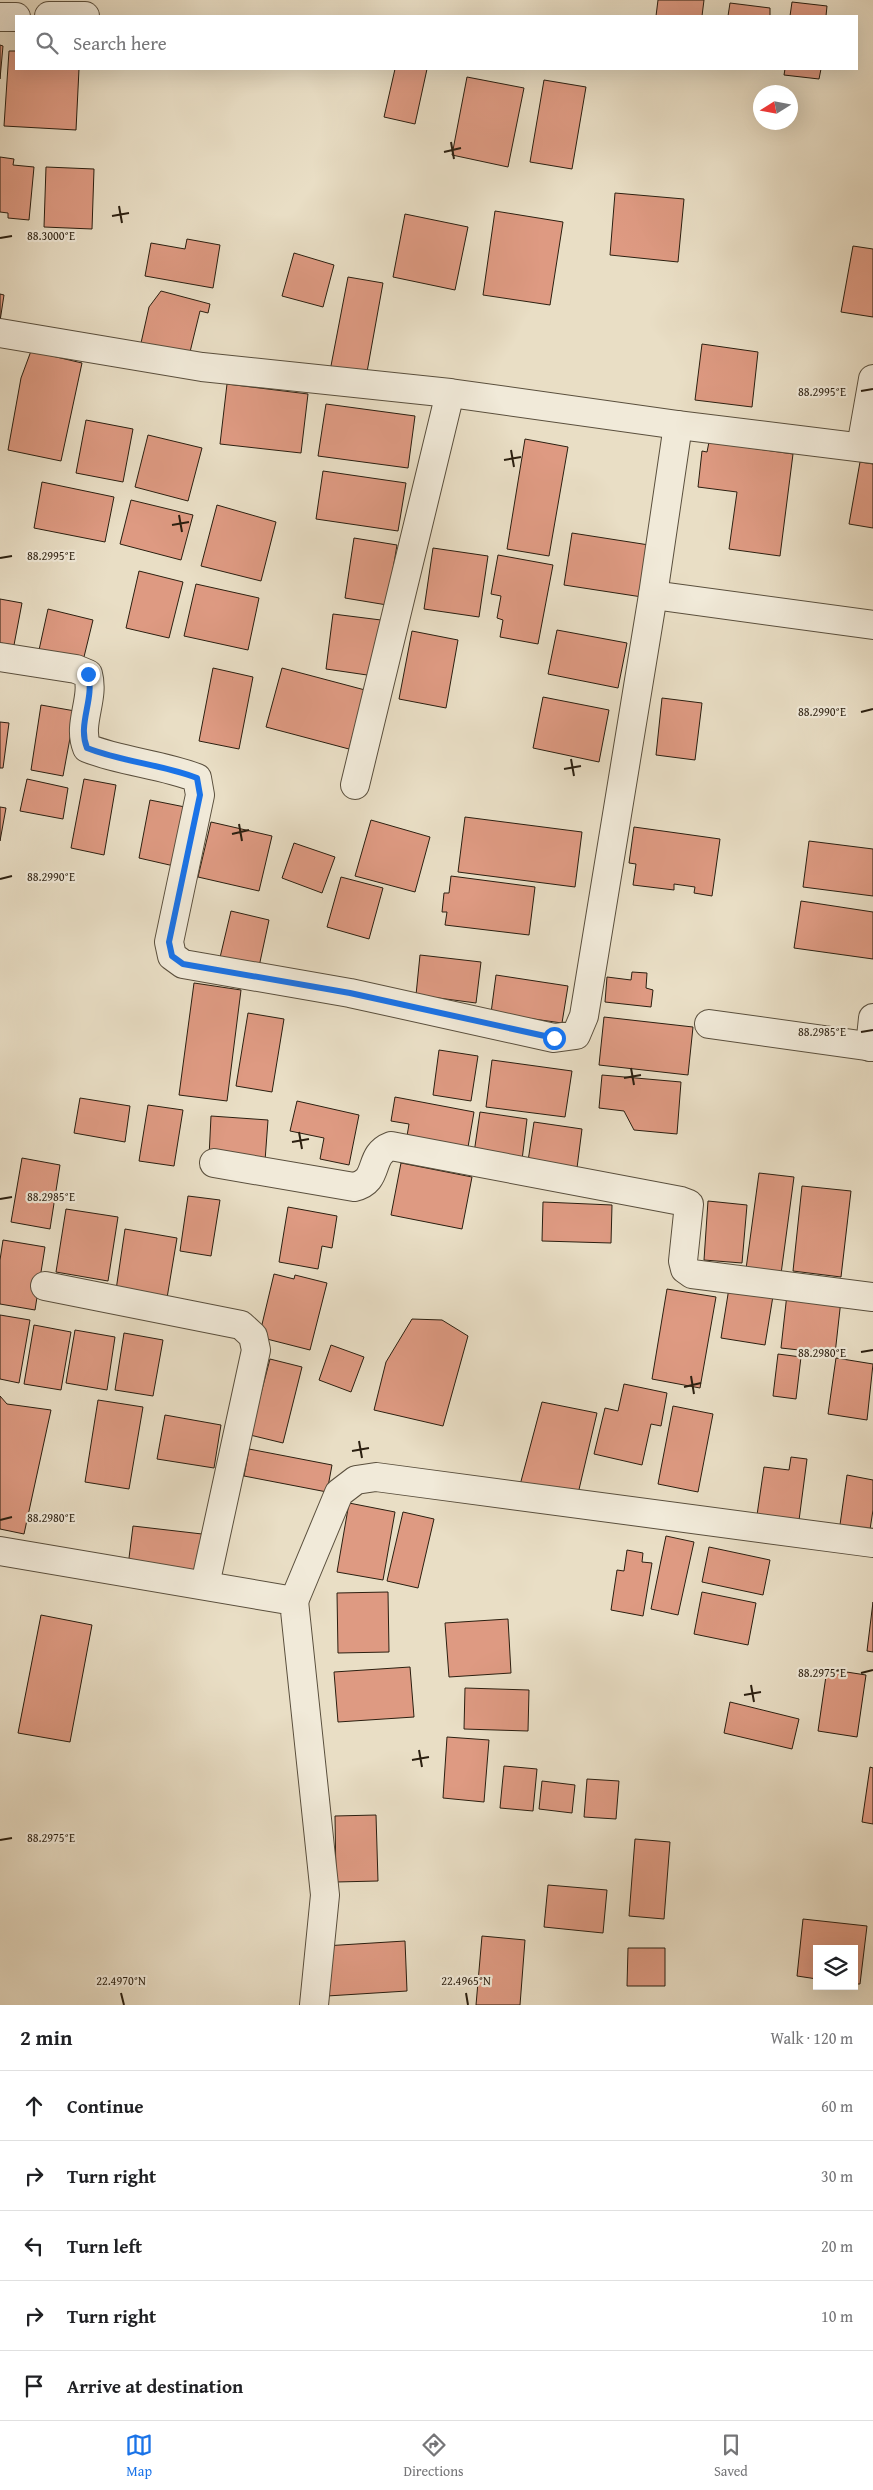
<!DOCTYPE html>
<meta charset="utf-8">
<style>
:root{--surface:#fff;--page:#f2f2f2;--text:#202124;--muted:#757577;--line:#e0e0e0;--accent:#1a73e8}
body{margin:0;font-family:"Gentium Book Plus",serif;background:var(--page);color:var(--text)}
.controls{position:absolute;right:15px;bottom:15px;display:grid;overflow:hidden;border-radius:0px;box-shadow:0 5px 20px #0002}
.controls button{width:45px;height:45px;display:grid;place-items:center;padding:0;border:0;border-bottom:1px solid var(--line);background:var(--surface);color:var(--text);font:25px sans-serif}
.compass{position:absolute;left:753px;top:85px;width:45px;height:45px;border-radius:50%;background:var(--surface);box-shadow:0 5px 20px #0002;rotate:259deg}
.stop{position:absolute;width:15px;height:15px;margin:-11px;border:4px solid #1a73e8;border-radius:50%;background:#fff}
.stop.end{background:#1a73e8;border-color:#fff;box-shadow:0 1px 5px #0008}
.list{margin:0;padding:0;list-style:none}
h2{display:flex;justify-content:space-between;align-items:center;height:65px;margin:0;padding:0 20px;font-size:21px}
h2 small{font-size:16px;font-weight:400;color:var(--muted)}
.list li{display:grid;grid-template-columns:32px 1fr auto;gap:15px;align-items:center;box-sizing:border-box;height:70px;padding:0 20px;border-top:1px solid var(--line)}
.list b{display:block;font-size:19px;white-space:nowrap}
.list em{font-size:16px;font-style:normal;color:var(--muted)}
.icon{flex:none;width:28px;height:28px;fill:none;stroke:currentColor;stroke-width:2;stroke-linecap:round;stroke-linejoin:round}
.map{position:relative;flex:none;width:873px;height:2005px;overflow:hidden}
.search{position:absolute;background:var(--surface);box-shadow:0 5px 20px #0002;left:15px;right:15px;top:15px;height:55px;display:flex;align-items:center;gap:12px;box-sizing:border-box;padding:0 18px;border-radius:0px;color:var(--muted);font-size:19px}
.sheet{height:415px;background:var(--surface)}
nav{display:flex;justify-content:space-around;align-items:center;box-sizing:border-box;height:70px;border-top:1px solid var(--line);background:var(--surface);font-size:14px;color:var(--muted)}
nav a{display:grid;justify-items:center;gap:2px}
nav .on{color:var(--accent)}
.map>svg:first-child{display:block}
.building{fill:#de9a82;stroke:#2b1f10}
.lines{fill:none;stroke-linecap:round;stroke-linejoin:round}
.minor-casing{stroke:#5a4f3d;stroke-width:30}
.minor{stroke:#f1ead9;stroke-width:28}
.route{stroke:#1a73e8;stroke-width:6}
.ticks{fill:none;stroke:#2b1f10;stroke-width:2}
.ticks-label{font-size:12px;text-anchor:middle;fill:#2b1f10;stroke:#f1ead9;stroke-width:4.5;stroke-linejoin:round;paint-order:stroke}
</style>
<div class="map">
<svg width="873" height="2005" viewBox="0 0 873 2005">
<rect width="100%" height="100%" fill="#e9dec5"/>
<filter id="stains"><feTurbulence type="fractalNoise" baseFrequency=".004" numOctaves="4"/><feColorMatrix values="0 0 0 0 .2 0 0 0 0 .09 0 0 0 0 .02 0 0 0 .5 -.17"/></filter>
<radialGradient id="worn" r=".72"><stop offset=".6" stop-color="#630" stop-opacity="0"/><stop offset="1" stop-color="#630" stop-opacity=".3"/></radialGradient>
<g class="building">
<path d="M658,0h46l-2,16h-46z"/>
<path d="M792,2l35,4 -1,10h-36z"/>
<path d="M730,3l40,5v8h-42z"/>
<path d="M0,45l3,1 -3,33z"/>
<path d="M9,51h7v18h63l-3,61 -72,-4z"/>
<path d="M395,69h32l-12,55 -31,-7z"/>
<path d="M785,69h36l-2,10 -35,-4z"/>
<path d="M467,77l57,11 -16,79 -56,-12z"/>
<path d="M544,80l42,7 -14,82 -42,-7z"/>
<path d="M0,157l14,2 -1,6 21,2 -5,53 -21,-2v-5l-8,-1z"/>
<path d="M46,167l48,2 -2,60 -48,-2z"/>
<path d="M615,193l69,6 -6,63 -68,-7z"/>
<path d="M495,211l68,11 -13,83 -67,-10z"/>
<path d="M405,214l63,13 -13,63 -62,-13z"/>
<path d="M187,239l33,6 -7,43 -68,-12 6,-33 34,6z"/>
<path d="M853,246l20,3v68l-32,-5z"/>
<path d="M294,253l40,12 -11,42 -41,-11z"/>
<path d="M348,277l35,6 -16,89 -37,-1z"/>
<path d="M161,291l49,13 -2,9 -8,-2 -10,41 -49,-9 8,-36z"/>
<path d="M0,294l4,1 -4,26z"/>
<path d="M702,344l56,8 -6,55 -57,-7z"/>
<path d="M31,351l51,12 -21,98 -53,-11 13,-72z"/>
<path d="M227,384l81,10 -7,59 -81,-9z"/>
<path d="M326,404l89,12 -7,52 -90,-12z"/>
<path d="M86,420l47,9 -10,53 -47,-9z"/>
<path d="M148,435l54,13 -14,53 -53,-14z"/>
<path d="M525,439l43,8 -19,109 -42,-7z"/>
<path d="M709,442l84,12 -13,102 -51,-7 8,-57 -39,-5 4,-36 5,1z"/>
<path d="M860,462l13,2v64l-24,-4z"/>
<path d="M323,471l83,12 -8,48 -82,-12z"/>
<path d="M42,482l72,15 -9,45 -71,-14z"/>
<path d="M131,500l62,15 -12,45 -61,-16z"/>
<path d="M217,505l59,17 -15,59 -60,-15z"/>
<path d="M572,533l77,12 -7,52 -78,-12z"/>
<path d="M354,538l43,7 -10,60 -42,-7z"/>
<path d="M433,548l55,8 -9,61 -55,-8z"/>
<path d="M498,555l55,10 -15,79 -38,-7 3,-17 -6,-2 4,-22 -10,-2z"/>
<path d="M139,571l44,11 -14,56 -43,-10z"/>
<path d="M196,584l63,14 -11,52 -64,-14z"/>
<path d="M0,599l22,4 -8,42 -14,-2z"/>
<path d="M48,609l45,11 -10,41 -44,-11z"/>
<path d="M333,614l48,6 -7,56 -48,-7z"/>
<path d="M557,630l70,13 -9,45 -70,-14z"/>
<path d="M412,631l46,9 -12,68 -47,-9z"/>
<path d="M213,668l40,9 -14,72 -40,-8z"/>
<path d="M282,668l83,22 -16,59 -83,-22z"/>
<path d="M543,697l66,13 -10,52 -66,-14z"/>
<path d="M662,698l40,5 -7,57 -39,-5z"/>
<path d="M41,705l34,6 -12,65 -32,-6z"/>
<path d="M0,722l9,1 -6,45h-3z"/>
<path d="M27,779l41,9 -5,31 -43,-8z"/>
<path d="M84,779l32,6 -12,70 -33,-7z"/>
<path d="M150,800l35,7 -11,59 -35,-8z"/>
<path d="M0,807l6,1 -6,33z"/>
<path d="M465,817l117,15 -7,55 -117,-15z"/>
<path d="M371,820l59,17 -15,55 -60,-16z"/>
<path d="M211,822l61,14 -13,55 -61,-14z"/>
<path d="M634,827l86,12 -8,57 -18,-3 1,-6 -21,-3v6l-41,-5 3,-21 -7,-1z"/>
<path d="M809,841l64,8v47l-70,-9z"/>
<path d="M294,843l41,14 -13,36 -40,-15z"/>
<path d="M451,876l84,11 -6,48 -84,-10 2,-13h-5l2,-19h5z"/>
<path d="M341,877l42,11 -14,51 -42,-12z"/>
<path d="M801,901l72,11v47l-79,-11z"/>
<path d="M231,911l38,9 -12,56 -39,-10z"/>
<path d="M420,955l61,7 -5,41 -60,-8z"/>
<path d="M632,972l15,1 -1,15 7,2 -2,17 -46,-5 2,-25 24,3z"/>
<path d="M496,975l72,11 -6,37 -71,-10z"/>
<path d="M194,983l47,7 -14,111 -48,-6z"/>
<path d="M248,1013l36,6 -12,73 -36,-6z"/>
<path d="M604,1017l89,10 -5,48 -89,-10z"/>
<path d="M439,1050l39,6 -7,45 -38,-6z"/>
<path d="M492,1060l80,11 -7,46 -79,-10z"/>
<path d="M602,1075l79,7 -4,52 -43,-4 -10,-19 -25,-3z"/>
<path d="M395,1097l79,15 -7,41 -61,-11 3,-18 -18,-3z"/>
<path d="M80,1098l50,8 -5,36 -51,-9z"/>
<path d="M297,1101l62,14 -10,50 -29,-6 4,-21 -34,-7z"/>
<path d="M148,1105l35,5 -9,56 -35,-5z"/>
<path d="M480,1112l47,7 -5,41 -48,-7z"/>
<path d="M211,1116l57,4 -3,41 -56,-4z"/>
<path d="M534,1122l48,7 -5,39 -49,-7z"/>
<path d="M22,1158l38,7 -10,64 -39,-7z"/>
<path d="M401,1163l71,14 -10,52 -71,-14z"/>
<path d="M759,1173l35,4 -13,97 -35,-5z"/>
<path d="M802,1186l49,5 -10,86 -48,-6z"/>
<path d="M188,1196l32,4 -9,56 -31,-5z"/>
<path d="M708,1201l39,4 -5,58 -38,-3z"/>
<path d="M543,1202l69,3 -1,38 -69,-2z"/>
<path d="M288,1207l49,9 -5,32 -10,-2 -4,23 -39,-7z"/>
<path d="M66,1209l52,8 -10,64 -52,-9z"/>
<path d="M125,1229l52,9 -10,60 -51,-8z"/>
<path d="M3,1240l42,7 -10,63 -35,-6v-44z"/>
<path d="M274,1274l20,5 1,-4 32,8 -17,67 -51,-13z"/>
<path d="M729,1288l44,8 -8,49 -44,-7z"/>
<path d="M667,1289l49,8 -16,91 -48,-9z"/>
<path d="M787,1294l54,6 -6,54 -54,-6z"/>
<path d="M0,1315l30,5 -11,63 -19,-4z"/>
<path d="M412,1319l30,1 26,16 -25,90 -69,-16 12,-48z"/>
<path d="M34,1325l37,7 -10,58 -37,-6z"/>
<path d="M75,1330l40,7 -8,53 -41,-7z"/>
<path d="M124,1333l39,7 -10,56 -38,-6z"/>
<path d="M331,1345l33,12 -13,35 -32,-12z"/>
<path d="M778,1354l23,3 -5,42 -23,-3z"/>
<path d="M836,1358l37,6 -6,56 -39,-6z"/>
<path d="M270,1359l32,8 -19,76 -33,-8z"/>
<path d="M624,1384l43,9 -6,33 -10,-2 -9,41 -48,-11 11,-46 13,3z"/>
<path d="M0,1396l7,8 44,6 -27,124 -24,-5z"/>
<path d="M98,1400l45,7 -14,82 -44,-7z"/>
<path d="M542,1402l55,11 -20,85 -57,-13z"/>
<path d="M673,1406l40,8 -15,78 -40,-8z"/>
<path d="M165,1415l56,10 -7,43 -57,-9z"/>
<path d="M249,1449l83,16 -5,27 -83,-16z"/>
<path d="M791,1457l16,2 -9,69 -42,-6 8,-55 25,3z"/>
<path d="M847,1475l26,5v30l-4,26 -30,-4z"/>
<path d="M349,1503l46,9 -12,68 -46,-8z"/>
<path d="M403,1512l31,7 -16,69 -31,-7z"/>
<path d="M133,1526l69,8 -5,40 -69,-8z"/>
<path d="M666,1536l28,6 -16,73 -27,-6z"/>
<path d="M709,1547l61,13 -7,35 -61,-13z"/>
<path d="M627,1550l16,3 -1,9 10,1 -9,53 -32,-6 6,-40 7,1z"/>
<path d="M388,1592l1,60 -51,1 -1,-60z"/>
<path d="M702,1592l54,11 -8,42 -54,-11z"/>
<path d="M873,1602v50l-6,-1z"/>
<path d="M41,1615l51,10 -22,117 -52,-9z"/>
<path d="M508,1619l3,54 -62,4 -4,-54z"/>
<path d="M410,1667l4,50 -76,5 -4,-50z"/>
<path d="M827,1669l39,6 -9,62 -39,-6z"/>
<path d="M465,1688l64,2 -1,41 -64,-2z"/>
<path d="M730,1702l69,17 -7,30 -68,-16z"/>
<path d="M447,1737l42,3 -5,62 -41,-4z"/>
<path d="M504,1766l33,3 -4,42 -33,-3z"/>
<path d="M870,1767l3,1v56l-11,-2z"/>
<path d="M587,1779l32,2 -3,38 -32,-2z"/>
<path d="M542,1781l33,4 -3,28 -33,-4z"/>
<path d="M376,1815l2,66 -42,1 -1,-66z"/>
<path d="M635,1839l35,3 -6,77 -35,-3z"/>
<path d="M548,1885l59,5 -4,43 -59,-6z"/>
<path d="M803,1919l64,7 -7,58h-6v-35h-37v30l-20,-3z"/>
<path d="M482,1936l43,4 -5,65h-44z"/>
<path d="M405,1941l2,50 -80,5 -3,-50z"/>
<path d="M628,1948h37v38h-38z"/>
</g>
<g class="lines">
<defs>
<g id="minor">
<path d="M49,16h36"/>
<path d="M0,17h16"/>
<path d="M0,333l202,34 248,26 228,32 195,24"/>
<path d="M861,447l12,-68"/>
<path d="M653,595l220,30"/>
<path d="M0,657l76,12 12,5c7,25 -11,50 -1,74 35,14 74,16 110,30l3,17 -31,147 3,14 11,8 167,29 204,45 22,-3 8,-19 69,-421 25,-170"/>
<path d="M355,785l95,-392"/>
<path d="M709,1024l164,23"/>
<path d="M870,1047l3,-29"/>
<path d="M214,1163l140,24c27,-6 13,-32 37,-41l290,55 8,3 -6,57 2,8 7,5 181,23"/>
<path d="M45,1286l196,39 12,11 3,14 -51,235"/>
<path d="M0,1551l294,50 31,294 -11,110"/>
<path d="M294,1601l45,-108 17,-13 20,-3 497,66"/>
</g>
</defs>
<use href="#minor" class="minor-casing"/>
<use href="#minor" class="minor"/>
</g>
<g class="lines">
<path class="route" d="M88,674c7,25 -11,50 -1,74 35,14 74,16 110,30l3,17 -31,147 3,14 11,8 167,29 204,45"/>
</g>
<path class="ticks" d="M451,142l3,17M444,152l17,-4M119,206l3,17M112,216l17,-3M0,238l12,-2M861,391l12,-2M511,450l3,17M504,460l17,-3M179,515l3,17M172,525l17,-3M0,558l12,-2M861,712l12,-3M571,759l3,17M564,769l17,-3M239,824l3,17M232,834l17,-4M0,879l12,-3M861,1032l12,-2M631,1068l3,17M624,1078l17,-3M299,1132l3,17M292,1142l17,-3M0,1199l12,-2M861,1352l12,-2M691,1376l3,18M684,1387l17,-4M359,1441l3,17M352,1451l17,-3M0,1520l12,-3M861,1673l12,-3M751,1685l3,17M744,1695l17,-3M419,1750l3,17M412,1760l17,-3M0,1840l12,-2M121,1993l3,12M466,1993l2,12"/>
<g class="ticks-label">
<text x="51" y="240">88.3000°E</text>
<text x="822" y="396">88.2995°E</text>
<text x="51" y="560">88.2995°E</text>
<text x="822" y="716">88.2990°E</text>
<text x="51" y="881">88.2990°E</text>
<text x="822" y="1036">88.2985°E</text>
<text x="51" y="1201">88.2985°E</text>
<text x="822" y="1357">88.2980°E</text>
<text x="51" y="1522">88.2980°E</text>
<text x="822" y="1677">88.2975°E</text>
<text x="51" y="1842">88.2975°E</text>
<text x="121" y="1985">22.4970°N</text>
<text x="466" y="1985">22.4965°N</text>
</g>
<rect width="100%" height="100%" filter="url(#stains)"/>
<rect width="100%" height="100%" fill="url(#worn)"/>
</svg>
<div class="controls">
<button><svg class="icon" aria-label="layers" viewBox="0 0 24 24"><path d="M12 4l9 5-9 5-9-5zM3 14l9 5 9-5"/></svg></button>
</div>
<svg class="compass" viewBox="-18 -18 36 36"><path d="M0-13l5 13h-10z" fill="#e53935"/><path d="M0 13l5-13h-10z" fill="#757577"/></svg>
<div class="stop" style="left:554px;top:1038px"></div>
<div class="stop end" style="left:88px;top:674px"></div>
<div class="search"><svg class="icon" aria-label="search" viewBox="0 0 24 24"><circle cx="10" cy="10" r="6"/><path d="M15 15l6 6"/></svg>Search here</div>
</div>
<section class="sheet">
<h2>2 min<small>Walk · 120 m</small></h2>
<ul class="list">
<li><svg class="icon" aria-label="ahead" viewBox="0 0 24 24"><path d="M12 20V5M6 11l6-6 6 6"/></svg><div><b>Continue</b></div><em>60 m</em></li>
<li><svg class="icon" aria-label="right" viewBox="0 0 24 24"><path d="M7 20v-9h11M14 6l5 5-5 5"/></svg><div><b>Turn right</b></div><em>30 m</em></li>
<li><svg class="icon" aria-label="left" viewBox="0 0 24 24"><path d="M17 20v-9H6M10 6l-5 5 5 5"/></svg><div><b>Turn left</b></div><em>20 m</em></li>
<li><svg class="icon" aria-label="right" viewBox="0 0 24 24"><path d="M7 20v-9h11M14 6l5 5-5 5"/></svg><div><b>Turn right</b></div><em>10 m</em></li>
<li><svg class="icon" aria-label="arrive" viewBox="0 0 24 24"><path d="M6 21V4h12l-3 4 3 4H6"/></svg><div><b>Arrive at destination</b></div></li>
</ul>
</section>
<nav>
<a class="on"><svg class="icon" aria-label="map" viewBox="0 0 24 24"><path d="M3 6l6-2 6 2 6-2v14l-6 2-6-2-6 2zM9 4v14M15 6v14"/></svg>Map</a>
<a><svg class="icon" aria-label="directions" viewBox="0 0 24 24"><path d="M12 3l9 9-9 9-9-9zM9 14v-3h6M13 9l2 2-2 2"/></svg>Directions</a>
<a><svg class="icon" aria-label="saved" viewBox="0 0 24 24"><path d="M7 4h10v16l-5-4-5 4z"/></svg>Saved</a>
</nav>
